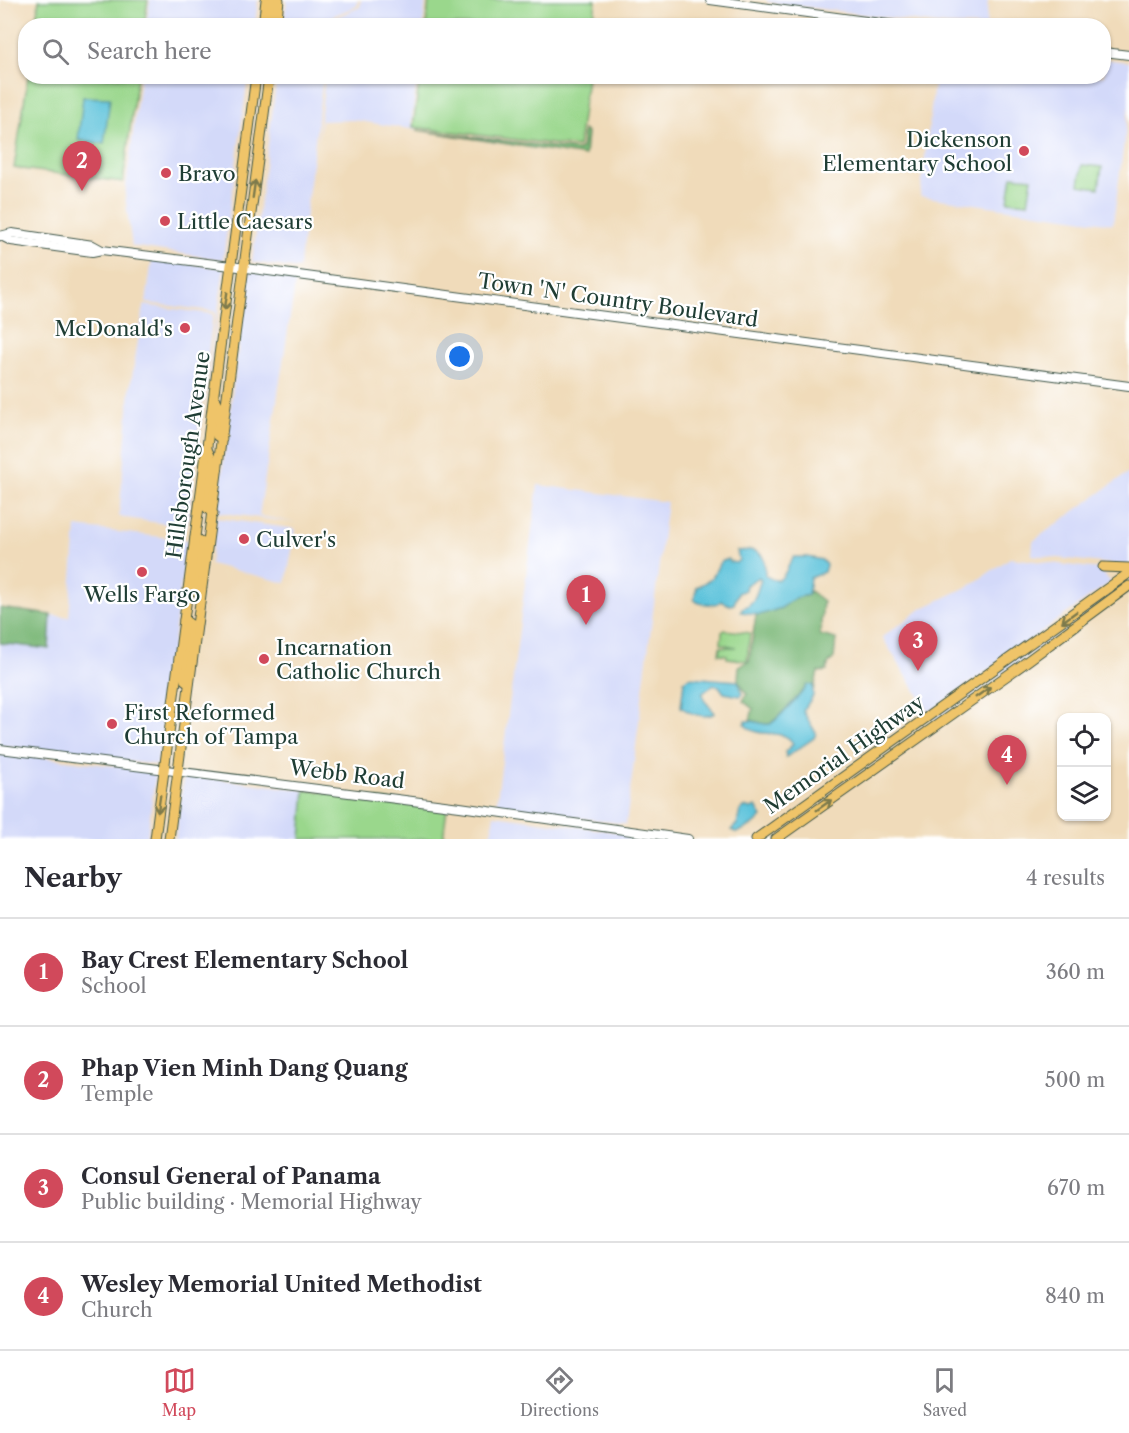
<!DOCTYPE html>
<meta charset="utf-8">
<style>
:root{--surface:#fff;--page:#f7f7f7;--text:#2b2b33;--muted:#7c7c81;--line:#e1e1e2;--accent:#d1495b}
body{margin:0;font-family:"Libre Caslon Text",serif;background:var(--page);color:var(--text)}
.controls{position:absolute;right:18px;bottom:18px;display:grid;overflow:hidden;border-radius:12px;box-shadow:0 2px 4px #0004}
.controls button{width:54px;height:54px;display:grid;place-items:center;padding:0;border:0;border-bottom:2px solid var(--line);background:var(--surface);color:var(--text);font:30px sans-serif}
.you{position:absolute;left:460px;top:357px;width:21px;height:21px;margin:-15px;border:4px solid #fff;border-radius:50%;background:#1a73e8;box-shadow:0 0 0 9px #1a73e833}
.badge{display:grid;place-items:center;width:39px;height:39px;border-radius:50%;background:var(--accent);color:#fff;font-size:20px;font-weight:700}
.pin{position:absolute;translate:-50% -50px;filter:drop-shadow(0 2px 3px #0008)}
.pin::after{content:'';position:absolute;top:32px;width:21px;height:18px;background:inherit;clip-path:polygon(0 0,100% 0,50% 100%)}
.list{margin:0;padding:0;list-style:none}
h2{display:flex;justify-content:space-between;align-items:center;height:78px;margin:0;padding:0 24px;font-size:26px}
h2 small{font-size:20px;font-weight:400;color:var(--muted)}
.list li{display:grid;grid-template-columns:39px 1fr auto;gap:18px;align-items:center;box-sizing:border-box;height:108px;padding:0 24px;border-top:2px solid var(--line)}
.list b{display:block;font-size:22px;white-space:nowrap}
.list p{margin:0;font-size:20px;white-space:nowrap;color:var(--muted)}
.list em{font-size:20px;font-style:normal;color:var(--muted)}
.icon{flex:none;width:33px;height:33px;fill:none;stroke:currentColor;stroke-width:2;stroke-linecap:round;stroke-linejoin:round}
.map{position:relative;flex:none;width:1129px;height:839px;overflow:hidden}
.search{position:absolute;background:var(--surface);box-shadow:0 2px 4px #0004;left:18px;right:18px;top:18px;height:66px;display:flex;align-items:center;gap:15px;box-sizing:border-box;padding:0 21px;border-radius:24px;color:var(--muted);font-size:22px}
.sheet{height:510px;background:var(--surface)}
nav{display:flex;justify-content:space-around;align-items:center;box-sizing:border-box;height:84px;border-top:2px solid var(--line);background:var(--surface);font-size:16px;color:var(--muted)}
nav a{display:grid;justify-items:center;gap:3px}
nav .on{color:var(--accent)}
.map>svg:first-child{display:block}
.built{fill:#d3d9f9}
.green{fill:#9ad78c;stroke:#5c8a60;stroke-width:1.5}
.forest{fill:#7bb878;stroke:#4d7a56;stroke-width:1.5}
.water{fill:#5dc3db;stroke:#3e8088;stroke-width:1.5}
.lines{fill:none;stroke-linecap:round;stroke-linejoin:round}
.minor-casing{stroke:#3e5548;stroke-width:10}
.major-casing{stroke:#3e5548;stroke-width:11}
.minor{stroke:#fff;stroke-width:8}
.major{stroke:#efc469;stroke-width:9}
.oneway{stroke:#7d7a4c}
.poi-dot{fill:#d1495b;stroke:#fff;stroke-width:2}
.labels{text-anchor:middle;dominant-baseline:central;stroke-width:4.5;stroke-linejoin:round;paint-order:stroke}
.poi-label{font-size:21px;fill:#1f3d34;stroke:#fff;text-anchor:start}
.street-label{font-size:21px;fill:#1f3d34;stroke:#fff}
</style>
<div class="map">
<svg width="1129" height="839" viewBox="0 0 1129 839">
<rect width="100%" height="100%" fill="#fff"/>
<filter id="ink" filterUnits="userSpaceOnUse"><feTurbulence type="fractalNoise" baseFrequency=".0167" numOctaves="2"/><feDisplacementMap in="SourceGraphic" scale="12" xChannelSelector="R" yChannelSelector="G"/><feConvolveMatrix kernelMatrix="1 2 1 2 8 2 1 2 1" color-interpolation-filters="sRGB"/></filter>
<filter id="wash" filterUnits="userSpaceOnUse"><feTurbulence type="fractalNoise" baseFrequency=".008" numOctaves="4" result="noise"/><feDisplacementMap in="SourceGraphic" scale="24" xChannelSelector="R" yChannelSelector="G"/><feGaussianBlur stdDeviation="1.35" result="paint"/><feColorMatrix in="noise" values="0 0 0 0 0 0 0 0 0 0 0 0 0 0 0 0 0 1.4 0 .05"/><feComposite in="paint" operator="in"/></filter>
<g filter="url(#wash)">
<rect width="100%" height="100%" fill="#f0dbba"/>
<g class="built">
<path d="M150,0h108l-3,25h-109z"/>
<path d="M287,0h71l-1,6 -27,11 -1,8h-46z"/>
<path d="M361,0h65l-3,25h-91v-6l28,-12z"/>
<path d="M767,0h221l-2,26 -40,-1 -179,-23z"/>
<path d="M1104,59l25,3v44l-16,118 -193,-28 15,-119 169,-1z"/>
<path d="M140,77h108l-25,183 -91,-14 -7,-51z"/>
<path d="M277,77h46l-24,192 -47,-7z"/>
<path d="M325,77h92l-6,49 6,4 -64,-10 -32,1 -4,27z"/>
<path d="M152,259l72,9 -25,184 17,-139 -3,-2 -67,-8z"/>
<path d="M248,271l48,7 -37,238 38,7 -80,-11z"/>
<path d="M144,305l69,9 -26,213 -68,-10 11,-128z"/>
<path d="M1129,472v94l-97,-11 1,-14z"/>
<path d="M538,485l129,17 -41,322 -130,-17z"/>
<path d="M216,518l80,11 -10,54 -76,-19z"/>
<path d="M76,527l111,13 -30,225 -157,-19v-103l49,6 2,-34 18,2z"/>
<path d="M1010,558l89,11 12,13 -182,130 -47,-75 39,-28 50,-24z"/>
<path d="M1115,586l4,3 -149,108 -1,-1 -34,24 -2,-3z"/>
<path d="M0,752l156,19 -9,68h-147z"/>
<path d="M184,775l121,15 -4,49h-126z"/>
<path d="M494,815l174,24h-178z"/>
</g>
<g class="green">
<path d="M39,0h109l-4,25h-109z"/>
<path d="M429,0h167l-3,25h-167z"/>
<path d="M28,77h109l-14,105 -109,-14z"/>
<path d="M420,77h167l-9,70 -165,-20z"/>
<path d="M1082,165l20,2 -3,21 -20,-3z"/>
<path d="M1012,176l20,2 -4,25 -20,-2z"/>
<path d="M725,630l25,3 -3,28 -20,-3v-3l-8,-1 1,-7h16l-15,-3 1,-12z"/>
<path d="M305,790l142,18 -4,31h-142z"/>
</g>
<g class="forest">
<path d="M417,130l161,20 3,-2 2,-18 4,3 -2,23z"/>
<path d="M810,591l13,10 -3,34 16,4 -2,19 -6,6 -1,7 -9,1 -4,17 -1,-4h-6l-2,4c-6,6 -31,34 -36,35 -6,1 -13,-3 -19,-4l3,-11 -10,-8 4,-7 -9,-14 1,-14 10,-5 7,-46 25,-7 14,-10 13,-3z"/>
<path d="M0,608l51,7 -2,34 -49,-6z"/>
</g>
<g class="water">
<path d="M83,97l27,1 -6,46 -26,-4z"/>
<path d="M750,550c17,3 14,12 15,25 20,15 20,-8 29,-18h14l14,3 4,5 -2,7 -14,6 -2,17 -13,3 -14,10 -21,7 -19,-3 1,-4c14,-4 14,-16 19,-28l-2,-3 -13,8 -1,5 -7,3 -4,11 -4,1 -9,-4 -5,4 -17,-2 -5,-3 3,-13 15,-9 8,-16 8,-3 3,3 5,1 3,-3 -2,-9z"/>
<path d="M689,677l49,4 5,13 -3,2 -16,-3 -5,-7 -6,-1 -11,9 2,6 11,13c-11,7 -26,0 -34,-6l3,-26z"/>
<path d="M807,685h6v11l-10,15 13,22 -2,5 -28,19 -1,-5 8,-8c-9,-18 -32,-3 -48,-19l1,-4c9,-2 16,5 24,3 4,-1 30,-29 35,-35z"/>
<path d="M744,807l7,2 5,-2 6,10 -7,7 -18,9 -6,-3 6,-6 3,-13z"/>
</g>
</g>
<g filter="url(#ink)">
<g class="lines">
<defs>
<g id="minor">
<path d="M710,0l193,26"/>
<path d="M1104,52l25,3"/>
<path d="M0,236l12,-3 81,12 9,5"/>
<path d="M1,236l10,5 81,11 10,-2 129,16 898,120"/>
<path d="M0,749l460,58 228,32"/>
</g>
<g id="major">
<path d="M263,26l3,-26"/>
<path d="M269,26l4,-26"/>
<path d="M276,26l3,-26"/>
<path d="M215,398l4,8 -2,30 5,3"/>
<path d="M207,449l5,11 -6,47 7,7"/>
<path d="M195,538l6,4 -5,49"/>
<path d="M1103,567l26,1"/>
<path d="M184,620l6,4 -6,52 1,4 4,3"/>
<path d="M155,839l101,-763"/>
<path d="M169,839l100,-763"/>
<path d="M756,839l373,-266"/>
<path d="M776,839l246,-174 107,-79"/>
</g>
</defs>
<use href="#minor" class="minor-casing"/>
<use href="#major" class="major-casing"/>
<use href="#minor" class="minor"/>
<use href="#major" class="major"/>
</g>
<defs><path id="oneway-shaft" d="M-6 0H5M1.5-3L5.5 0L1.5 3" fill="none" stroke-width="1.6" stroke-linecap="round" stroke-linejoin="round" transform="scale(1.5)"/></defs>
<g class="oneway">
<use href="#oneway-shaft" transform="translate(254 189) rotate(-82)"/>
<use href="#oneway-shaft" transform="translate(226 301) rotate(98)"/>
<use href="#oneway-shaft" transform="translate(1069 617) rotate(144)"/>
<use href="#oneway-shaft" transform="translate(983 692) rotate(-35)"/>
<use href="#oneway-shaft" transform="translate(159 804) rotate(98)"/>
<use href="#oneway-shaft" transform="translate(824 805) rotate(-35)"/>
</g>
</g>
<g class="poi-dot">
<circle cx="1024" cy="151" r="6"/>
<circle cx="166" cy="173" r="6"/>
<circle cx="165" cy="221" r="6"/>
<circle cx="185" cy="328" r="6"/>
<circle cx="244" cy="539" r="6"/>
<circle cx="142" cy="572" r="6"/>
<circle cx="264" cy="659" r="6"/>
<circle cx="112" cy="724" r="6"/>
</g>
<g class="labels">
<g class="poi-label">
<text x="1012" y="139" text-anchor="end">Dickenson<tspan x="1012" dy="24">Elementary School</tspan></text>
<text x="178" y="173">Bravo</text>
<text x="177" y="221">Little Caesars</text>
<text x="173" y="328" text-anchor="end">McDonald's</text>
<text x="256" y="539">Culver's</text>
<text x="142" y="594" text-anchor="middle">Wells Fargo</text>
<text x="276" y="647">Incarnation<tspan x="276" dy="24">Catholic Church</tspan></text>
<text x="124" y="712">First Reformed<tspan x="124" dy="24">Church of Tampa</tspan></text>
</g>
<g class="street-label">
<text transform="translate(618 300) rotate(8)">Town 'N' Country Boulevard</text>
<text transform="translate(188 455) rotate(-82)">Hillsborough Avenue</text>
<text transform="translate(844 754) rotate(-35)">Memorial Highway</text>
<text transform="translate(347 774) rotate(7)">Webb Road</text>
</g>
</g>
</svg>
<div class="controls">
<button><svg class="icon" aria-label="locate" viewBox="0 0 24 24"><circle cx="12" cy="12" r="6"/><path d="M12 2v4M12 18v4M2 12h4M18 12h4"/></svg></button>
<button><svg class="icon" aria-label="layers" viewBox="0 0 24 24"><path d="M12 4l9 5-9 5-9-5zM3 14l9 5 9-5"/></svg></button>
</div>
<div class="you"></div>
<div class="pin badge" style="left:586px;top:625px">1</div>
<div class="pin badge" style="left:82px;top:191px">2</div>
<div class="pin badge" style="left:918px;top:671px">3</div>
<div class="pin badge" style="left:1007px;top:785px">4</div>
<div class="search"><svg class="icon" aria-label="search" viewBox="0 0 24 24"><circle cx="10" cy="10" r="6"/><path d="M15 15l6 6"/></svg>Search here</div>
</div>
<section class="sheet">
<h2>Nearby<small>4 results</small></h2>
<ul class="list">
<li><span class="badge">1</span><div><b>Bay Crest Elementary School</b><p>School</p></div><em>360 m</em></li>
<li><span class="badge">2</span><div><b>Phap Vien Minh Dang Quang</b><p>Temple</p></div><em>500 m</em></li>
<li><span class="badge">3</span><div><b>Consul General of Panama</b><p>Public building · Memorial Highway</p></div><em>670 m</em></li>
<li><span class="badge">4</span><div><b>Wesley Memorial United Methodist</b><p>Church</p></div><em>840 m</em></li>
</ul>
</section>
<nav>
<a class="on"><svg class="icon" aria-label="map" viewBox="0 0 24 24"><path d="M3 6l6-2 6 2 6-2v14l-6 2-6-2-6 2zM9 4v14M15 6v14"/></svg>Map</a>
<a><svg class="icon" aria-label="directions" viewBox="0 0 24 24"><path d="M12 3l9 9-9 9-9-9zM9 14v-3h6M13 9l2 2-2 2"/></svg>Directions</a>
<a><svg class="icon" aria-label="saved" viewBox="0 0 24 24"><path d="M7 4h10v16l-5-4-5 4z"/></svg>Saved</a>
</nav>
